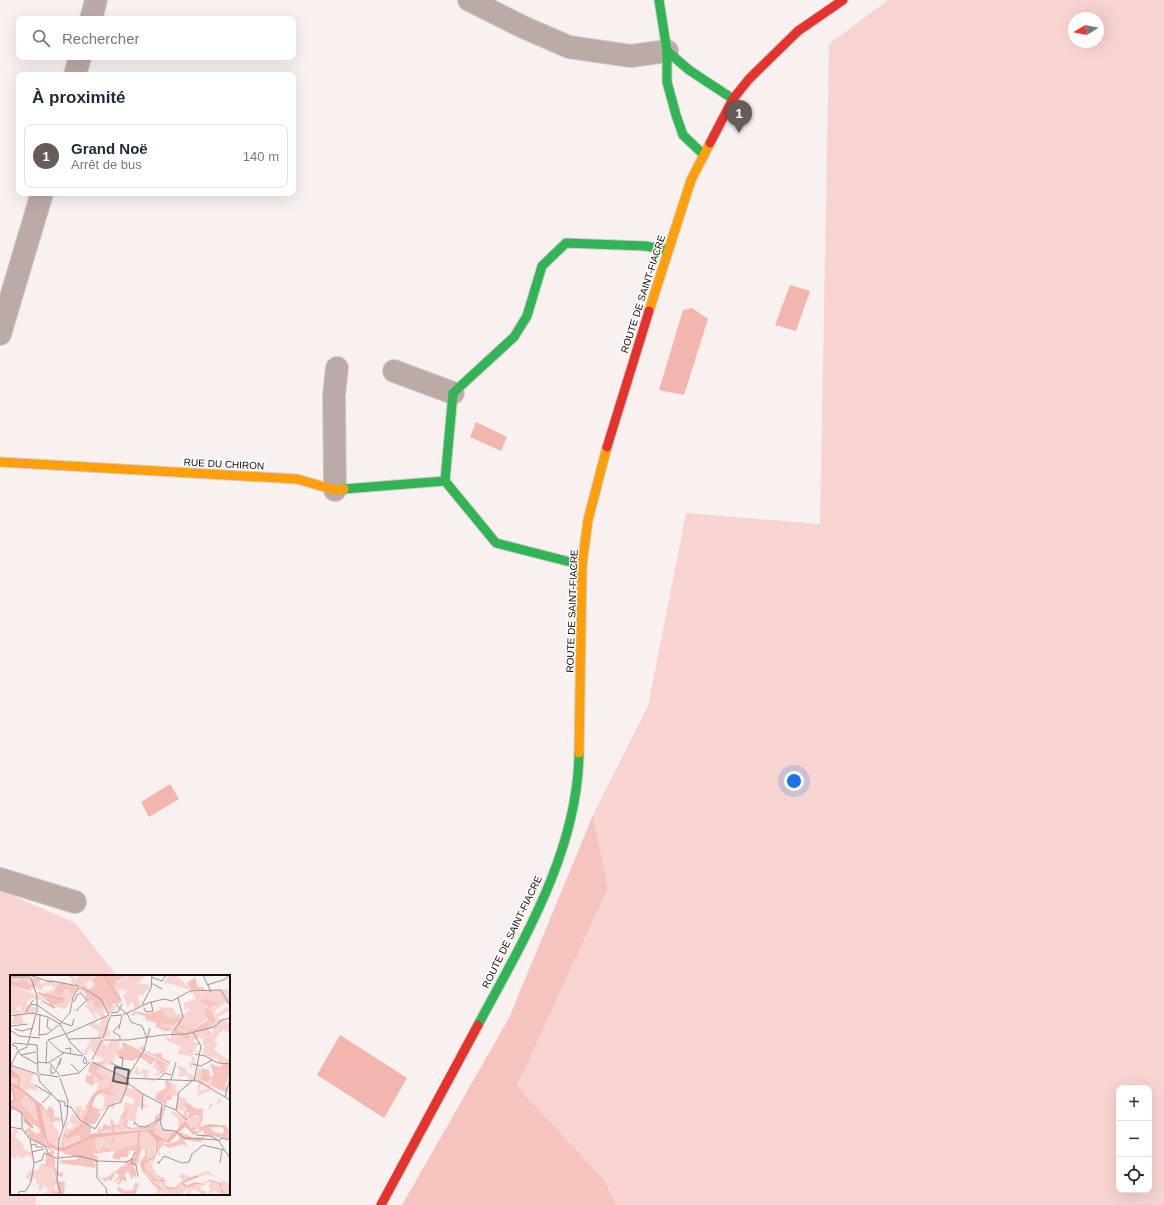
<!DOCTYPE html>
<html lang="fr">
<meta charset="utf-8">
<style>
:root{--surface:#fff;--page:#f6f6f7;--text:#1f2937;--muted:#747a83;--line:#e0e1e3;--accent:#655c5a}
body{margin:0;font-family:Helvetica,sans-serif;background:var(--page);color:var(--text)}
.controls{position:absolute;right:12px;bottom:12px;display:grid;overflow:hidden;border-radius:8px;box-shadow:0 4px 16px #0002}
.controls button{width:36px;height:36px;display:grid;place-items:center;padding:0;border:0;border-bottom:1px solid var(--line);background:var(--surface);color:var(--text);font:20px sans-serif}
.compass{position:absolute;left:1068px;top:12px;width:36px;height:36px;border-radius:50%;background:var(--surface);box-shadow:0 4px 16px #0002;rotate:260deg}
.you{position:absolute;left:794px;top:781px;width:14px;height:14px;margin:-10px;border:3px solid #fff;border-radius:50%;background:#1a73e8;box-shadow:0 0 0 6px #1a73e833}
.badge{display:grid;place-items:center;width:26px;height:26px;border-radius:50%;background:var(--accent);color:#fff;font-size:13px;font-weight:700}
.pin{position:absolute;translate:-50% -33px;filter:drop-shadow(0 1px 2px #0008)}
.pin::after{content:'';position:absolute;top:21px;width:14px;height:12px;background:inherit;clip-path:polygon(0 0,100% 0,50% 100%)}
.list{margin:0;padding:0;list-style:none}
h2{display:flex;justify-content:space-between;align-items:center;height:52px;margin:0;padding:0 16px;font-size:17px}
h2 small{font-size:13px;font-weight:400;color:var(--muted)}
.list li{display:grid;grid-template-columns:26px 1fr auto;gap:12px;align-items:center;box-sizing:border-box;height:64px;margin:0 8px 8px;padding:0 8px;border:1px solid var(--line);border-radius:8px}
.list b{display:block;font-size:15px;white-space:nowrap}
.list p{margin:0;font-size:13px;white-space:nowrap;color:var(--muted)}
.list em{font-size:13px;font-style:normal;color:var(--muted)}
.icon{flex:none;width:22px;height:22px;fill:none;stroke:currentColor;stroke-width:2;stroke-linecap:round;stroke-linejoin:round}
.map{position:relative;flex:none;width:1164px;height:1205px;overflow:hidden}
.search{position:absolute;background:var(--surface);box-shadow:0 4px 16px #0002;left:16px;top:16px;width:280px;height:44px;display:flex;align-items:center;gap:10px;box-sizing:border-box;padding:0 14px;border-radius:8px;color:var(--muted);font-size:15px}
.panel{position:absolute;background:var(--surface);box-shadow:0 4px 16px #0002;left:16px;top:72px;width:280px;height:124px;border-radius:8px}
.map>svg:first-child{display:block}
.green{fill:#f8d4d0;fill-rule:evenodd}
.forest{fill:#f5c4be}
.water{fill:#f2b6ae}
.lines{fill:none;stroke-linecap:round;stroke-linejoin:round}
.street-casing{stroke:#d3cdcc;stroke-width:24}
.fast-casing{stroke:#d3cdcc;stroke-width:11}
.slow-casing{stroke:#d3cdcc;stroke-width:11}
.jam-casing{stroke:#d3cdcc;stroke-width:11}
.street{stroke:#bcaaa7;stroke-width:22}
.fast{stroke:#30b455;stroke-width:9}
.slow{stroke:#ff9f0a;stroke-width:9}
.jam{stroke:#e5322d;stroke-width:9}
.labels{text-anchor:middle;dominant-baseline:central;stroke-width:3;stroke-linejoin:round;paint-order:stroke}
.street-label{font-size:10px;fill:#160c0a;stroke:#fff}
.inset-river{fill:none;stroke:#f2b6ae;stroke-width:2}
.inset-road{fill:none;stroke:#9e9594;stroke-width:1}
.view{fill:#655c5a;fill-opacity:0.15;stroke:#655c5a;stroke-width:2}
.inset-edge{fill:none;stroke:#160c0a;stroke-width:2}
</style>
<div class="map">
<svg width="1164" height="1205" viewBox="0 0 1164 1205">
<rect width="100%" height="100%" fill="#f8f1f0"/>
<g class="green">
<path d="M888,0h276v1205h-548l-11,-24 -88,-95 91,-198 -15,-73 55,-109 38,-193 134,11 9,-480zM1074,18h24v24h-24zM1119,1088h30v102h-30z"/>
<path d="M0,890l75,33 42,53h-106v218h26l-2,11h-35z"/>
</g>
<path class="forest" d="M593,815l15,73 -91,198 88,95 11,24h-214l107,-187z"/>
<g class="water">
<path d="M790,285l20,6 -14,40 -21,-6z"/>
<path d="M692,308l16,11 -24,76 -25,-5 24,-80z"/>
<path d="M476,422l31,15 -6,14 -31,-14z"/>
<path d="M170,784l9,15 -30,18 -8,-15z"/>
<path d="M340,1035l67,43 -23,40 -67,-43z"/>
</g>
<g class="lines">
<defs>
<g id="street">
<path d="M469,0l54,27 46,20 62,9 36,-5"/>
<path d="M91,19l5,-19"/>
<path d="M75,75l5,-18"/>
<path d="M0,334l42,-141"/>
<path d="M394,371l59,22"/>
<path d="M335,490l-1,-95 3,-27"/>
<path d="M0,879l75,23"/>
</g>
<g id="fast">
<path d="M659,0l8,51v31l9,33 7,20 21,20"/>
<path d="M667,51l22,19 44,29"/>
<path d="M445,481l8,-88 61,-56 13,-21 15,-50 24,-23 79,3 23,4"/>
<path d="M344,489l101,-8 51,62 86,22"/>
<path d="M478,1025c45,-84 100,-174 101,-272"/>
</g>
<g id="slow">
<path d="M649,311l42,-131 19,-37"/>
<path d="M0,462l297,17 38,11 9,-1"/>
<path d="M579,753l3,-188 6,-45 19,-73"/>
</g>
<g id="jam">
<path d="M710,143l23,-44 16,-20 49,-48 45,-31"/>
<path d="M607,447l42,-136"/>
<path d="M381,1205l97,-180"/>
</g>
</defs>
<use href="#street" class="street-casing"/>
<use href="#fast" class="fast-casing"/>
<use href="#slow" class="slow-casing"/>
<use href="#jam" class="jam-casing"/>
<use href="#street" class="street"/>
<use href="#fast" class="fast"/>
<use href="#slow" class="slow"/>
<use href="#jam" class="jam"/>
</g>
<g class="labels">
<g class="street-label">
<text transform="translate(643 294) rotate(-72)">ROUTE DE SAINT-FIACRE</text>
<text transform="translate(224 464) rotate(3)">RUE DU CHIRON</text>
<text transform="translate(572 611) rotate(-88)">ROUTE DE SAINT-FIACRE</text>
<text transform="translate(512 932) rotate(-64)">ROUTE DE SAINT-FIACRE</text>
</g>
</g>
<g transform="translate(10 975)">
<rect width="220" height="220" fill="#f8f1f0"/>
<path d="M58,0l7,2 -1,4 5,-6h18l-12,9 4,5 5,-6 4,4 -3,-2 -9,8 -8,-3 -13,19 -11,-3 11,-3 -7,-6 -11,-3 1,-2 4,-2 6,5 6,-5 6,-1 1,8 -5,1 6,-1 6,-10 -7,-4 1,-4zM118,0l17,1 -7,7 11,2 -1,6h-3l-1,4h-6l2,12 -6,1v-6l-4,1 -2,5 -5,-13 4,-2 -1,-3 -8,-1 4,14 -7,2 3,-2 -18,-25 3,-2 14,7zM160,0h11l-6,5 5,-2 11,12 -27,-8zM0,1l31,3 -1,6 7,-4 14,1 -8,6 -2,-3 -8,1 -1,5 -9,-5 6,-4 -7,-1 -4,4 -18,-5zM0,10l34,13v2l-14,-2 -4,6 10,4v5l-14,1 -1,-7 -3,-1 -3,4h5l4,14h-14l5,-9 -5,-3zM218,14l2,15 -4,-2 -12,9 3,3 10,-7 3,3 -14,8 9,2 5,5v8l-8,-4 1,3h-3l-6,9 4,3 -4,6 16,11 -3,3 -9,-1 -1,-5 -11,-2 -4,-4 3,-6 -3,-1 2,-5 -6,-3 -4,4 -8,-4 11,8 -5,11 4,4 -2,1 1,6 -2,-2 -3,4 -1,-6 4,-2 -2,-5 -14,-2 4,-7 -15,-7 -2,-4 7,2v-3h9l6,2h4l2,-3 -3,2v-3l11,-2 6,6 -3,-6 4,-2 5,5 2,-6h-7l1,-5 7,-3 1,-5 -6,-5 9,-6 -19,-4 8,8 -4,3 4,7 -16,12 -12,-5 2,-4 -14,-2 -10,-12 15,1 3,6 7,1 7,-5 -1,-2 -5,2v-7l12,-4 -3,-5 -5,-1zM83,25h11l5,10 4,-3 -1,-3 4,4 -6,6 -7,-5 2,8 3,-1v13l3,4 -4,5h-10l2,-7 -11,-6 6,-3 6,4 1,-8 -5,-6 -2,2 4,5h-2l-10,-12 1,-6zM165,47l11,8 -3,4 -23,-7v-4l14,3zM86,63l2,3 3,-2 6,7 4,-6h9l-1,7 4,2v2l-8,5 -4,10 -5,-3 -1,4 7,4 -1,6 4,-3 12,6 -1,8h6l10,5v10l7,4h-11l-3,15 -7,-2 -6,4 -4,-1 2,-5 5,1 4,-8 -6,-3 2,-6 8,3 1,-6 -10,-4 -3,7 -6,-1 -1,8h-2l-1,-3 -8,5 -5,-2h5l2,-13 -10,-3 4,-9 -7,-4 3,-5 6,4 2,-3 -7,-5 8,-13 -8,-2 -6,-8 -4,7 -3,-1 8,-15zM146,86l13,6 -3,4 -4,-5 1,5 -4,4 -7,1 8,-4 -7,-5zM0,90l24,9 -4,8 5,3 3,7 -9,-4 -1,3 -18,-9zM167,90l10,4 -1,3 9,5 4,-10 4,6 -3,6 6,3 7,-4 2,2 -4,4 15,9 -16,-7 2,4 -16,7 3,-6 11,-3 -8,-5 -3,7h-2l2,-10h-10l-1,-5 -10,2 2,-6zM126,91l3,2 -1,4 3,1 1,-4 8,2 -3,7 9,1 -1,3 -12,-4 1,-5 -6,2 -4,-2zM161,107l6,4 -2,4 4,2 -1,4 9,3 -3,8 2,4 -10,-1 2,-14 -10,-2 -2,5 -3,-1 6,-10 7,3 -6,-5zM17,119l8,9 4,16 -3,1 -16,-19zM66,131l6,1 -1,3 8,-2 -1,8 -8,-3 4,9 -4,5 -11,6 8,4 3,-1 -1,4 -20,8 8,-26h2l-2,6 4,1 3,-4 -4,-3 2,-8 4,1zM35,135l14,23 -1,14 -10,-5 -7,-30zM162,136l11,5 4,-5v5l14,1 -2,6 2,6 -8,2 -9,-10 -5,9 -1,-12 -8,-5zM150,142l-1,9 17,7 -10,8 -11,-7 -3,-3 5,-3 -5,2 -2,-4 7,-1zM115,148v4l5,3 -26,2zM8,154l-3,8 8,7 1,6 8,2 1,8 -6,-6 -5,5 -4,-3 -3,3 -5,-2v-27zM137,156l9,9 -2,16 -7,4v-12l-6,-2 -2,3 -2,-5 -28,7 1,-8 5,-3 -6,3 -2,7 -8,2 -3,-2 -1,-13zM142,183l-1,10 8,9 8,3 -1,6 9,1 4,-4 4,-3 -4,-3 2,-4 10,4 16,-6 23,13v11l-9,-6 -2,-7 -10,-2 -5,4 -9,-2 -8,4 -5,-4 -6,6 -10,-1v-6h-10l-10,-10 -2,-7zM198,199l13,5 1,4 -12,-4 -7,4 -9,-1 -8,3 -3,-3zM31,188l11,3 2,12 2,1 -6,4 6,-1 -2,7 4,3 -5,-1 -1,4 -1,-4 -2,4h-11l8,-2 3,-4 -5,-3 -4,6 -2,-8 -9,2 8,-3 -2,-6 -5,5 -5,-6 6,-6 7,1zM151,206l3,1 3,8 10,-1 5,-5 5,3 8,-3 6,1v5l5,1v4h-6v-3l-8,-3 -2,6h-4l2,-6 -7,6h-16l-1,-3 -8,3 2,-6 6,-1 -7,-6zM201,207l9,3 -1,3 6,7 -11,-4 -5,4 1,-7 -2,-1z" fill="#f8d4d0" fill-rule="evenodd"/>
<path d="M87,0h40l-1,3 -8,-3 -11,6 -4,7 5,9v6l-6,1 1,3 -4,3 -5,-10 -1,7 -5,1 -4,-2 -1,-6 -6,1 -2,-10 8,-3 3,-4 -5,-3zM185,2l3,10h5l2,4 -14,-1 -4,-7zM23,3l7,2 -7,9 -2,-2v4l-21,-6v-5l10,2 2,-3 8,6zM51,7l17,5 -7,10 -5,1 5,-1 -1,-8 -6,1 -4,6 -6,-3 1,-5zM35,16l3,1v3l10,2 8,5 -14,4 -11,-11 6,-1zM197,24l13,5 -7,2 -3,4 4,4 1,6 -1,3h-6l1,10 -2,-3 -4,1 3,6 -5,-6 -12,2 1,3 3,-2 -3,3h-4l11,7 2,-2 1,2 -3,1 -17,-10h-7l3,-5 10,3 1,-3 -9,-4 1,-3 -4,-1v4l-15,-3 1,4 9,1 1,3h-6l-9,-4v-4l-10,-3 -1,-4 -11,-3 1,3 -4,-1 3,-4 13,3 14,-4 7,9 3,-2 2,3 4,-3 5,4 -2,4 12,5 15,-9 1,-3 -5,-5 5,-6 -8,-7zM112,67h1l48,24 -9,-1 4,6 -4,3 -2,-3 3,-1 -9,-10 -3,5 -11,-8 -8,4 -14,-3v-7h5zM134,71l1,4 7,4 10,-1v5l9,4 -2,2 -31,-16zM219,85l1,15 -5,10 3,3 -2,4 -15,-7 2,-7 -7,4 -6,-3 2,-6 -1,-5 8,2 1,7 4,-1 -4,-12 11,3 1,-4 5,1zM81,87h12l-7,9 8,6 -2,4 -7,-6 -3,5 3,2 -3,4 -7,-5 2,-7 3,2 2,-2 -4,-2zM155,105l6,2 -1,4 6,6 -6,-4 -7,10 3,1 2,-5 7,1 -3,1 -1,4h-4l-1,5 -11,-6 2,-6 9,-5zM100,109l4,1 -5,7h5l2,3 -6,-1 6,3 -14,-5 -8,6 -2,8 10,5 -5,1 4,2 -6,10h-8l4,2v8l7,-2 1,-6 2,5 3,-7 8,3 -2,-4 2,-5 2,7 8,-1 3,-5 -5,-1 5,-9 4,1 -4,9 3,1 -1,6 5,2 15,-2 -4,-2 7,2 5,-3v-7l5,-3v-5l6,-2 -6,20 -1,-9 -2,8 -6,3 1,2 6,-2 -6,3 -5,-2 -17,1 -5,-3v-3l-46,16 1,-4 -11,1v-5l8,-2 7,-8 -3,-8 7,2 1,-8h-4l8,-14 6,-1 6,-6 4,1zM0,111l17,8 -7,7 16,19 3,-1 2,12 -7,-7 -4,5 7,5 4,-2 4,10 10,11 -3,3 3,3v9l5,5 3,-1 -1,5 -4,-1v5l7,1 -1,13h-12l1,-5 5,2 -2,-10 -6,3 6,-6 -4,-12 -9,-1 3,-1v-11l6,-3 -25,-15 4,-5 -5,3 -2,-3 6,-4 -6,-5 -1,-6 -7,-7 -6,2v-9l4,-2zM29,127l8,9 2,-5 5,4v7l7,1 -1,4 -3,-2 -5,3 -7,-13 -4,2zM176,127l11,7 5,-1 1,11 -4,8 10,-3 15,1 2,1 4,7 -8,-7 -12,-2 -9,5 -3,-1 3,-11 -6,-2 -8,4 2,-7h-3v3l-3,-2 4,-4 -3,-2zM200,152l4,5 8,2 3,-5 5,10 -25,-4 -2,-5zM170,157l14,6 12,-2 -5,6 -17,-2 4,8 -5,-4 -14,4 -6,-3 -5,6 3,4h-2l-2,-3 1,-12 8,4 10,-2 4,-4 -2,-3zM85,162l1,12 3,3 3,-4h7v-5l4,-5 2,2 -1,3h-4v8l27,-7 2,5 2,-3 6,2v12l-4,8 6,9 15,12 -5,1 -5,-4 -13,-17 -1,-7 5,-7v-6l-3,-1 -5,17 -5,1 4,4v9l-2,-4 -2,5 -4,-9 -4,5 3,2 -2,4 -3,-2 -3,5 -3,-2 3,-1 1,-3 -7,4 6,-7 -3,-4 -5,9 -4,-2 -1,4 -4,-5 6,-1 13,-10 6,-2 -3,-3 11,-3v-8l-5,-1 -3,7h-6l-1,3 -8,-2 3,-7 -23,3 6,3 -1,5 -4,1 3,1 -1,4 -36,-5 3,-3h14l2,-3 -13,-3 -2,-2zM125,208l4,1 -4,11h-12l-6,-6 2,-2 7,4 7,-1z" fill="#f5c4be"/>
<path d="M0,93l10,9 -1,9 24,20 -3,1 8,35 11,6 4,-1 1,-12v12l30,-13 18,-2v-4l2,-1 -1,5 43,-3 -3,3 13,9 19,-20 6,8 3,-2 3,1 1,-4h2l-1,-3 3,-4 -4,-2 4,2v-6l1,-1h5l2,-5 3,-1h4v-1l3,-3h2l1,-3 -1,3 -5,4h-4l-5,6 -6,1v7l-3,3 1,2v1l-3,4 -6,2 6,2 12,-8 13,2 5,2 3,8 -8,-9h-14l-14,8 -9,-9 -16,17 -11,-3 -1,12 -6,15 8,10h4l3,10 10,1 6,-6 5,4 8,-4 9,2 5,-4 12,3v6l8,6 -8,-3 -2,-8 -11,-3 -4,4 -9,-1 -5,3h-5l-4,-3 -4,5 -9,1 -3,-3 -1,-5 -10,-1 -12,-14 1,-5 11,-6 2,-5v-11l-9,-9 -54,7 -30,14 -14,-5 -8,-14 -6,-30 -12,-11 -13,-6v-4l8,3v-7l-8,-1zM143,184l-1,11 12,10h-8l-11,-11 -1,-6z" fill="#f2b6ae" fill-rule="evenodd"/>
<path class="inset-river" d="M94,0l17,26M28,18l24,6 2,-1M0,129l5,-5 -3,-11M75,147l10,-28 7,-4M54,160l4,2 15,-13M124,187l4,-12 1,-19M173,207l15,-6"/>
<path class="inset-road" d="M193,0l8,17M22,1l19,6 1,-1h-3M0,2h21M141,2l11,4 4,-6M21,3l6,18v17M42,6l27,5M141,8l11,6M197,10l19,-6 3,-4M71,12l20,12 8,16M32,26l13,7M64,27l3,-7 4,-2 6,7 -11,11M20,29l7,1 26,18 9,3 2,-7M106,30l10,8M132,30l9,-17 1,-13M134,33l2,4 7,-1 -2,-9M16,37l7,-12M22,38l16,4 12,7M101,38l7,-1 4,-8M117,38l4,9 11,4 5,12M113,40l25,-12 16,-4 8,2 18,-10 31,-1 9,16M0,41l23,-3M100,41l12,-1M38,43l-1,9 4,3M50,49l10,-11 3,-16 6,-10M50,49l10,18 13,13M1,51l17,-2M5,54l7,2 11,-3M109,54l3,-13M0,55l9,6 21,2M183,57l8,14 -7,35M56,59l43,-19M162,59l11,-17 -5,-19M29,60l8,-1 12,-9M29,61l1,-22M93,63l7,-21M59,64l33,-1M38,65l13,12 22,4M38,65l17,-6M93,65h25l34,-5 24,-1 28,-7 8,-7 8,-2M110,65v-4l-7,-4 7,-8M27,70l1,28M55,74l6,-1 -1,6M7,75v-3l-5,-2 2,-2 23,2M8,76l9,-4 9,-33M8,76l3,4 16,9M185,79l10,2 13,7 12,1M11,80l15,-3M75,81l-2,6 3,2 1,-3 -2,-3M110,82l3,1 -1,9M82,85l10,-20M27,87l11,1 16,-10M82,87l34,16 3,6 14,10 19,10 -2,17 3,9 12,1 9,7 34,2 12,18M36,88l1,-22M40,88l10,13M101,88l20,9M61,89l9,9M183,89l8,2 11,-6M0,90l27,9M1,90l7,-14M41,91v8l6,-3M46,94l4,-6 1,-5 -3,7M28,99l2,8 20,21 3,24M29,99l20,3M51,101l18,-3 11,-11M116,103l72,3 32,19M117,103l17,-28 6,-22M149,104l6,-6 6,2M161,105l5,-18M25,110l15,9M215,122l5,-19M47,125l8,2v4l6,1 9,13 15,9 14,-23 12,-4 6,-16 3,-2M32,128l10,-10M153,130l13,5 11,10M0,131l12,7v16l7,9 16,8 4,9 9,4M132,135l1,-16M166,135l3,-18 13,-11M14,144l9,9M124,150l1,-3 3,4 8,1 14,-8M0,152l12,2M186,160l14,1 8,4M49,165l8,-23 1,-16 -8,-23M209,166l2,-3 9,2M21,170l5,-1v3h7M22,177l12,-3M48,183l21,-2 19,5 28,1 6,-3 3,-7M48,183l1,-20M123,183l-2,5 5,2 2,12M48,184l-1,21 4,15M87,185v18l9,10 1,7M149,186l-1,3 6,-8 18,7 7,-1 3,-8 11,-9 21,5M24,188l8,-3 2,-7 4,1M210,188l2,-13M8,220l2,-4 5,1 6,-10 3,-19 -4,-24"/>
<path class="view" d="M105,92l14,3 -2,14 -14,-3z"/>
<rect width="220" height="220" class="inset-edge"/>
</g>
</svg>
<div class="controls">
<button>+</button>
<button>−</button>
<button><svg class="icon" aria-label="locate" viewBox="0 0 24 24"><circle cx="12" cy="12" r="6"/><path d="M12 2v4M12 18v4M2 12h4M18 12h4"/></svg></button>
</div>
<svg class="compass" viewBox="-18 -18 36 36"><path d="M0-13l5 13h-10z" fill="#e53935"/><path d="M0 13l5-13h-10z" fill="#747a83"/></svg>
<div class="you"></div>
<div class="pin badge" style="left:739px;top:133px">1</div>
<div class="search"><svg class="icon" aria-label="search" viewBox="0 0 24 24"><circle cx="10" cy="10" r="6"/><path d="M15 15l6 6"/></svg>Rechercher</div>
<section class="panel">
<h2>À proximité<small></small></h2>
<ul class="list">
<li><span class="badge">1</span><div><b>Grand Noë</b><p>Arrêt de bus</p></div><em>140 m</em></li>
</ul>
</section>
</div>
